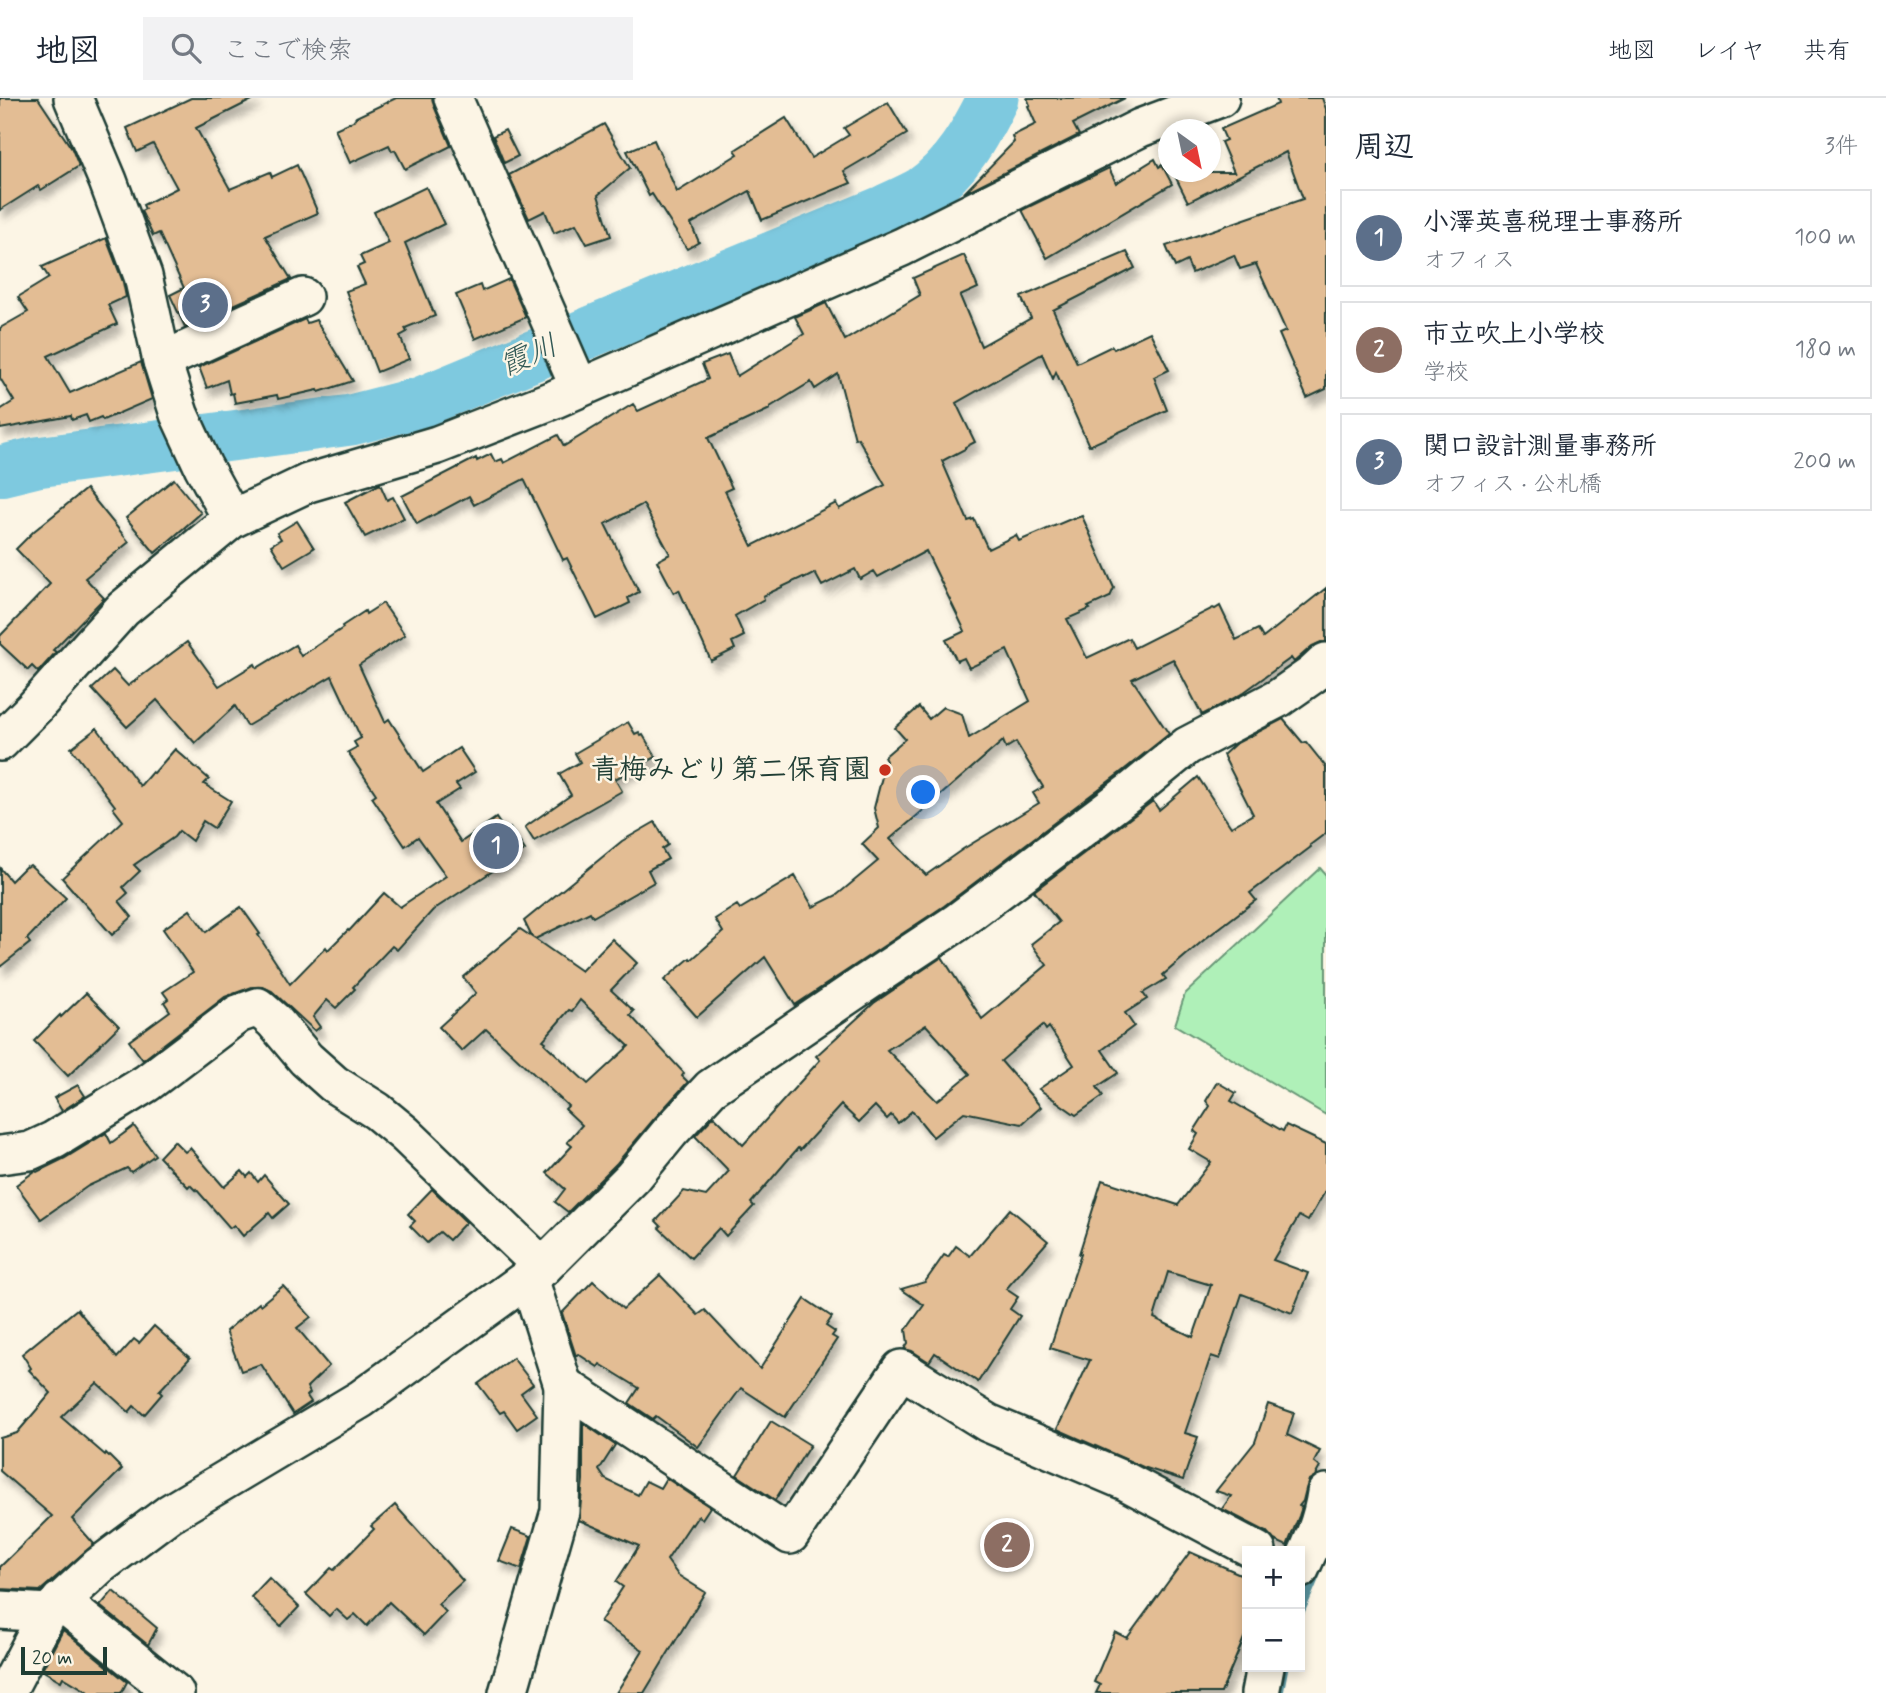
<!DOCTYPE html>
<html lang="ja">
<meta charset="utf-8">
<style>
:root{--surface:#fff;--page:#f2f2f3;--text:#1f2937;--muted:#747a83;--line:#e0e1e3;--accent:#c8321e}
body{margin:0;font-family:Mynerve,"Klee One",sans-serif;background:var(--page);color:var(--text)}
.controls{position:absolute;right:21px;bottom:21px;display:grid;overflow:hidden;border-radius:0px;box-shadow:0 4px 10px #0003}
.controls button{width:63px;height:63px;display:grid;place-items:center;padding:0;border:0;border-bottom:2px solid var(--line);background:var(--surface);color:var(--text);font:35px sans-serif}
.compass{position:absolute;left:1158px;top:21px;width:63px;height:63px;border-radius:50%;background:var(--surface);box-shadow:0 4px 10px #0003;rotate:147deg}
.scale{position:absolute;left:21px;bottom:18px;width:86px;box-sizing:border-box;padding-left:7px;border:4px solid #1f3d34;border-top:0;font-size:19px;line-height:24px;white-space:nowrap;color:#1f3d34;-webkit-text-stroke:5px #fcf5e5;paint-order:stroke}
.you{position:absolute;left:924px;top:695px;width:24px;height:24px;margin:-18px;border:5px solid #fff;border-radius:50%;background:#1a73e8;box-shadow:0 0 0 10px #1a73e833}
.badge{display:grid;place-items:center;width:46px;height:46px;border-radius:50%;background:var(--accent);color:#fff;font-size:23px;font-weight:700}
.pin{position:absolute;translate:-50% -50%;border:4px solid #fff;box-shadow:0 2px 7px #0006}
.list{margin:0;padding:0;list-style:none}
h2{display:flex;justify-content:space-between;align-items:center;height:91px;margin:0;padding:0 28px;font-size:30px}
h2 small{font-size:23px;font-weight:400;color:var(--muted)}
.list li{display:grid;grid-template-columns:46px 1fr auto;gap:21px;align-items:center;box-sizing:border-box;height:98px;margin:0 14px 14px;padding:0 14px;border:2px solid var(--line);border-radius:0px}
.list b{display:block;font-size:26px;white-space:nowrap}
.list p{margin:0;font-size:23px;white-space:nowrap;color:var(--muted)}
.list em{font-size:23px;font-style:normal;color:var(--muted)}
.icon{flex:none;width:38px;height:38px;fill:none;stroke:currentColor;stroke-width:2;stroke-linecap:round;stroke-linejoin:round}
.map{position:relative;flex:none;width:1326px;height:1595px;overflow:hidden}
header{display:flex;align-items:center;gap:42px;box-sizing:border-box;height:98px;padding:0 35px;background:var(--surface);border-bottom:2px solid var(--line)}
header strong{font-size:33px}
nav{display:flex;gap:38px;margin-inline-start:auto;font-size:24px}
.search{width:490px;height:63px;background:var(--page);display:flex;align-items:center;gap:18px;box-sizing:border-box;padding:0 24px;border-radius:0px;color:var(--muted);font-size:26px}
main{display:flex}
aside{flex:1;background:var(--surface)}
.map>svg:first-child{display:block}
.green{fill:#aff0b8;stroke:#679676;stroke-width:2}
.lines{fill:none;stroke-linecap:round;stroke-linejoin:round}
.stream{stroke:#58919b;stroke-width:9}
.river{stroke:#7ec9df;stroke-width:51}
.building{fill:#e3bd94;stroke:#1f3d34;stroke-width:2;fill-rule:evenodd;filter:url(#shadow)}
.minor-casing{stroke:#1f3d34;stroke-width:42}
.minor{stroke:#fcf5e5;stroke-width:37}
.poi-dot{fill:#c8321e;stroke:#fcf5e5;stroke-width:2.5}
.labels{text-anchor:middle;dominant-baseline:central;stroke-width:5;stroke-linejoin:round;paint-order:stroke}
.poi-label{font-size:28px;font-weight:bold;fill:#1f3d34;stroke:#fcf5e5;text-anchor:end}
.water-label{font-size:30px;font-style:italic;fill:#325956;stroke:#fcf5e5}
</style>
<header>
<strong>地図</strong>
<div class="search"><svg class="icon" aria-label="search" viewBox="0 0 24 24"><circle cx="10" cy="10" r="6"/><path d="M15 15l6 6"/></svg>ここで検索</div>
<nav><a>地図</a><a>レイヤ</a><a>共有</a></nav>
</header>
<main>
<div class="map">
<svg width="1326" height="1595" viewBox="0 0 1326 1595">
<defs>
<filter id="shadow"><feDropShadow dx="4.5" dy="8" stdDeviation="3.5" flood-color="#0004"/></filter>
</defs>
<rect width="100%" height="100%" fill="#fcf5e5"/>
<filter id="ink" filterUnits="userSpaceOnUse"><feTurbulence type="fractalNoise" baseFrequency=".0143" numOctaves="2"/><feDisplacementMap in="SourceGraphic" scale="14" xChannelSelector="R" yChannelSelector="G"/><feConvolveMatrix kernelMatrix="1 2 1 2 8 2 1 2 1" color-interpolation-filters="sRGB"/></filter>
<g filter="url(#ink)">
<path class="green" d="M1320,770l6,7v240l-151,-90 10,-31z"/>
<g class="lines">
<g class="stream">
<path d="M1300,1514l18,-42"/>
<path d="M1279,1595l5,-26"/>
</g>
<path class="river" d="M0,373l37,-9 314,-42 70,-18 462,-191c12,-6 27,-12 39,-19 34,-23 53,-58 71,-94"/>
</g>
<g class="building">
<path d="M0,0h38l34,51 7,17 -38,24 -3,-4 -38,24z"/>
<path d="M191,0h65l-60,30 34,61 40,-17 2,5 25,-12 21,48 -53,23 26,43 -106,48 -15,-32 14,-7 -25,-55 -6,3 -12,-25 4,-2 -2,-4 34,-17 -24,-44 -16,8 -10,-24z"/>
<path d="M396,0h36l2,8 17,40 -46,23 -10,-19 -3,1 -3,-6 -39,18 -15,-34 18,-8 3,-4z"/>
<path d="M1027,0h98l-52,26 6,11 -115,58 50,-51 -2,-6 24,-12 -8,-18 2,-1z"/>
<path d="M1276,0h46l4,11v280l-19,9 -28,-64 7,-3 -30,-67 -16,5 -6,-14 -42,18 -5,-12 -12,6 -9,-21 137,-47 -17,-47 -98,50 -15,-30h61l-13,-30 5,-2 -5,-11 57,-25z"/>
<path d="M888,4l19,32 -63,37 7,12 -89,37 -12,-29 -59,33 8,18 -12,7 -35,-55 -3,2 -22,-45 27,-11 23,52 61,-38 -3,-4 51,-32 25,40 38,-23 -5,-7z"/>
<path d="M604,26l26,44 -32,27 13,41 -24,8 -11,-20 -22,9 -9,-22 -16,8 -20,-44z"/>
<path d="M505,32l13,26 -14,7 -11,-27z"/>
<path d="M1155,61l4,8 3,-2 10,19 -125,74 -25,-48 87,-42 7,15z"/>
<path d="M426,89l18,37 -39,19 30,73 -30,12 2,4 -7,4 9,23 -32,13 -31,-81 19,-7 -8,-17 7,-3 -4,-8 29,-13 -15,-31z"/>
<path d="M106,140l17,44 3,15 -18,8 9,19 -69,32 22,37 71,-31 11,37 -49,21 -2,-3 -12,5 -3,-7 -14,5 -1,-4 -71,13v-19l14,-9 -14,-23v-50l28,-16 -10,-15 31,-19 -7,-11z"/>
<path d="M1127,154l8,16 -82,42 24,53 35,-17 2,3 36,-17 19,38 -15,7 13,33 -78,36 -33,-74 -3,7 -11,-25 -86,49 19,39 -10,5v2l-23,12 26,60 6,-2 14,30 28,-14 3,6 54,-23v1l9,-3 32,72 -4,9 -22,10 2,2 -23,10 20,39 42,-20 5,10 79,-40 2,1 5,-3 16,34 22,-11 5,9 63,-50v54h-5l-9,4 -18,16 -3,-4 -51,37 -38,20 -29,-56 -41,20 37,55 -49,39 -176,133 -149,99 -30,-48 -68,60 -33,-37 26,-22 1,2 32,-28 -8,-13 22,-14 3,4 55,-33 18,31 24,-12 41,-34 -16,-17 17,-16 -5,-20 12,-47 -2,-4 21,-18 -10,-11 24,-21 10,12 14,-12 19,7 7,24 61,-37 -23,-51 -38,18 -5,-10 -7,3 -11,-21 19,-9 -39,-80 -48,26 -4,-6 -14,8 -5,-10 -33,17 -7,-13 -11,6 -1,-2 -40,19 1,3 -29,17 9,20 -12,6 3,7 -24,12 -32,-71 -5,3 -17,-32 13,-7 -27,-50 -38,20 34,68 -11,6 2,5 -33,16 -30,-61 -4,2 -39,-81 -50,26 -5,-9 -52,28 -15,-28 74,-38 1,3 14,-7 4,8 7,-3 2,4 54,-28 6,11 69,-42 5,7 70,-32 -6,-15 26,-10 9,22 67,-42 -9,-17 31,-14 19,37 75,-45 -7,-17 51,-23 14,33 -18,8 21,50 50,-28 -10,-21zM838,276l17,65 3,-1 27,47 -46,24 -3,-6 -84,43 -27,-55 7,-3 -24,-50 62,-29v-2l41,-25 4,7zM1003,643l3,7 10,-6 27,45 -10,6 6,10 -76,46 -37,26 -36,-36z"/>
<path d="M509,181l17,38 -51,22 -19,-44 24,-10 2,6z"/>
<path d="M305,221l2,4 9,-3 37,61 -34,11 -1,-2 -40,9 -1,-4 -42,8 -2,-10 -3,1 -3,-14 -20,8 -8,-21z"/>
<path d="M174,381l27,34 -46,40 -29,-35z"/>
<path d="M380,386l7,16 6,-3 11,21 -39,19 -20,-35z"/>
<path d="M86,391l43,53 -44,36 19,20 -51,52 3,2 -18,20 -6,-6 -4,4 -28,-26v-8l50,-52 -34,-35 18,-18z"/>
<path d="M297,423l17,27 -30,18 -13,-21 10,-6 -4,-6z"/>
<path d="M383,505l22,32 -46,30 26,57 4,-3 34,53 36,-24 16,24 -19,12 4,5 -24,15 25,38 35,-24 9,13 5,-3 15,22 -92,60 -36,40 -5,-4 -39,41 2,2 -19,19 -9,-8 -14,17 7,10 -5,4 -43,-40 -9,-4h-11l-27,10 -82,63 -14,-19 41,-30 -6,-9 4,-3 -5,-7 30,-20 -30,-43 27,-19 16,22 35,-25 19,27 -2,1 32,49 36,-37 2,3 20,-20 1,1 35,-38 16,14 46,-31 -28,-39 -13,9 -33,-49 4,-3 -28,-42 9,-5 -3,-5 7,-4 -29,-62 -85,50 -12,-20 -40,37 -38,-43 -30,27 -35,-38 21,-19 15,16 59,-44 32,44 36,-22 2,4 38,-23 6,11 42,-28 -1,-2 23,-15 1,3z"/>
<path d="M1283,621l20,24 3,-1 20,25v66l-16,12 1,2 -61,46 6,7 -51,39 -42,36 3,4 -23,14 4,6 -22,14 9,13 -32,24 16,23 -21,14 6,9 -27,19 -37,-26 35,-24 -25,-38 -3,3 -3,-5 -42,36 40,46 -19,17 -58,-12 -31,25 -21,-26 -14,12 -7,-8 -4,4 -12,-13 -16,16 -18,-17 -41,45 -2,-2 -47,55 3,3 -28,30 -7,-8 -28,30 -32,-30 2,-2 -5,-5 28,-30 22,5 23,-25 -34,-35 19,-20 29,29 77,-85 -4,-4 58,-53 68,-46 40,62 65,-54 -16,-21 28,-22 -25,-31 119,-90 6,9 39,-33 33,50 22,-13 -30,-59 12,-11zM926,927l44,49 -33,27 -50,-51z"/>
<path d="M628,624l7,12 4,-2 2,4 2,-1 13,22 -41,22 7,12 -88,50 -9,-14 46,-32 -12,-21 21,-12 -5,-9z"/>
<path d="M97,630l43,58 12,-14 2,1 21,-24 34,30 -5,5 27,17 -17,27 -11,-7 -11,20 -13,-10 -5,6 -40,28 6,6 -17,16 5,6 -9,8 13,16 -20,18 -50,-57 61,-57 -10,-13 2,-2 -44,-58z"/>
<path d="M655,724l13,23 -6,4 6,10 -20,11 6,12 -61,35 -3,-5 -55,27 46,32 31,-32 25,24 -26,27 23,21 -4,4 54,58 -2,3 6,6 -34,37 -37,44 -49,49 -13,-10 10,-13 -18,-16 25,-27 -5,-4 15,-17 -17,-16 3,-3 -82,-77 -24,22 -23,-24 37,-34 -13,-16 57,-48 12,8 -8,-16 98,-80zM580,902l49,46 -41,38 -43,-40 1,-2 -3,-2 26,-30 3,1z"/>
<path d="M30,767l36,33 -39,41 3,4 -30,24v-99l11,13 15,-15 1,1z"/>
<path d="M86,895l33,33 -51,50 -34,-35 26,-26 1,2z"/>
<path d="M1217,984l19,11 -5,8 52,30 3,-6 40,19v46l-18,31 -9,-5 -26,44 35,13 -16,40 -50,-19 -22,65 -9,-3 -26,77 13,4 -15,43 -40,-13 -86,-38 33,-69 -40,-12 31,-94h-2l23,-74 76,25 33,-43 -22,-13 9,-15 -4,-3 16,-25 -4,-5zM1168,1174l43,13 -18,52 -39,-19z"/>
<path d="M78,987l7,11 -23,15 -8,-13z"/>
<path d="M134,1028l21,29 -24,17 -4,-4 -39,18 -47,33 -25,-34 19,-14 2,1 28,-14 41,-25 5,10z"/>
<path d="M174,1043l11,11 5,-4 34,39 18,-16 5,6 4,-4 7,9 6,-7 25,29 -16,14 -4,-5 -26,23 -9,-11 -4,3 -34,-39 -1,1 -5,-5 -2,2 -29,-30z"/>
<path d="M432,1091l34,33 -17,18 -9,-8 -13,11 -17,-17 5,-5 -7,-7z"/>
<path d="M1010,1111l38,32 -42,48 12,8 -8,12 10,7 -42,66 -43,-29 -6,9 -17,-11 -8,-2 4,-6 -2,-13 18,-25 -23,-16 24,-7 19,-27 4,2 8,-11 14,10z"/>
<path d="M660,1177l38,40 7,-5 55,59 45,-70 27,18 -6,9 9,6 -3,4 5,3 -52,78 -44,-29 -43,59 -42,-31 -3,3 -24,-16 10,-15 -39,-24 -2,3 -20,-13 -2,2 -14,-43 31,-32 30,28z"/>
<path d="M283,1188l28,31 -14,11 32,38 -22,21 3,6 -3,3 4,6 -18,12 -32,-50 -20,7 -15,-40 33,-28 1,2z"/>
<path d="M77,1211l40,49 17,-19 5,4 15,-17 36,32 -31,33 3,3 -18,21 -10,-9 -5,6 -32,-29 -36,34 44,38 1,-2 16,16 -50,50 22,25 -54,47 -40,-2v-22l52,-51 -52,-45v-33l17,-5 34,-40 -22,-23 2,-2 -9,-14z"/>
<path d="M513,1260l20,26 -12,9 16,22 -20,14 -13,-18 -4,2 -22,-29z"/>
<path d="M1268,1306l26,9 -7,22 33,16 -6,11 6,5 -5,9 -6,4 -3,9 -3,12 -4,5 3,1 -3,9 -12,30 -13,-6 -7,-8 -45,-23 9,-13 -15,-5 39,-49z"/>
<path d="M771,1323l39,24 -35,55 -38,-25z"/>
<path d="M583,1325l32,22 -16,25 6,9 33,16 8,-14 14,7 6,-10 44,29 -8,12 -4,-3 -6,9 -1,-1 -24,36 11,15 27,17 -61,101h-28l27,-43 -43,-28 23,-35 -7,-5 23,-36 -60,-26 4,-40z"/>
<path d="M395,1407l68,76 -25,23 8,8 -22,23 -35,-33 -22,24 -12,-12 -7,6 -12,-11 -7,7 -23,-22 25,-26 3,2 40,-41 -3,-3z"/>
<path d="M512,1431l19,7 -10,33 -22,-8z"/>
<path d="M1190,1454l57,25v54l-26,62h-125l4,-8 -6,-3 21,-50 12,6z"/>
<path d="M269,1480l30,29 -18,19 -30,-29z"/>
<path d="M113,1493l44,37 -9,17 -48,-39z"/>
<path d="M63,1532l64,52 -6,11h-31l-27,-16 -2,4 -19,-11z"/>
</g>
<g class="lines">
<defs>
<g id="minor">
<path d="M73,0l35,83 35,95 19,85 17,53 24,52 29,53"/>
<path d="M453,0l126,289"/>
<path d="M162,263l141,-64"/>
<path d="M0,644l35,-35 88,-98 109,-90 76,-36 129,-38 118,-46 347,-152 238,-119 80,-30"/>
<path d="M0,1057l30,-4 24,-11 93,-57 91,-69 20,-7 16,14 32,38 28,25 43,27 28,23 138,133"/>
<path d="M563,1287l227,150 111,-166 87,54 137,58 132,70"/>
<path d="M1300,1471c12,-25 22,-48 26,-76"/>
<path d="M60,1503l115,92"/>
<path d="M0,1512l48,3"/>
<path d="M6,1595l42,-80 51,-47 71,-53 191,-114 182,-132 90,-90 37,-45 41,-44 156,-106 89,-59 177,-133 54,-44 92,-48 33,-23 14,-13"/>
<path d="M508,1595l52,-182 3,-126 -34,-107"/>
<path d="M1260,1595l5,-26"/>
</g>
</defs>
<use href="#minor" class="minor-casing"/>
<use href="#minor" class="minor"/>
</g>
</g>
<circle class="poi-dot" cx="885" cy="672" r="7"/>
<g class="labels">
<g class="poi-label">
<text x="871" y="672">青梅みどり第二保育園</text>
</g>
<g class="water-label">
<text transform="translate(529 258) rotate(-23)">霞川</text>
</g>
</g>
</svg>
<div class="controls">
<button>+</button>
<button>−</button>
</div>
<svg class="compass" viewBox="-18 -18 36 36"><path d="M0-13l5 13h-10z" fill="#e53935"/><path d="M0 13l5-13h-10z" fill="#747a83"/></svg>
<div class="scale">20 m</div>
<div class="you"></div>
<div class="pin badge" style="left:496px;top:748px;background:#5c6f8a">1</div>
<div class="pin badge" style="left:1007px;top:1447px;background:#8d6e63">2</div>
<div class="pin badge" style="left:205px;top:207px;background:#5c6f8a">3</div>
</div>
<aside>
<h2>周辺<small>3件</small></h2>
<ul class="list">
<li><span class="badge" style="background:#5c6f8a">1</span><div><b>小澤英喜税理士事務所</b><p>オフィス</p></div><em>100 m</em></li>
<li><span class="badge" style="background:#8d6e63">2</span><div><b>市立吹上小学校</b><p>学校</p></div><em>180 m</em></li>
<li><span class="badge" style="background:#5c6f8a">3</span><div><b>関口設計測量事務所</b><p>オフィス · 公札橋</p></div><em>200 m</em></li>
</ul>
</aside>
</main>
